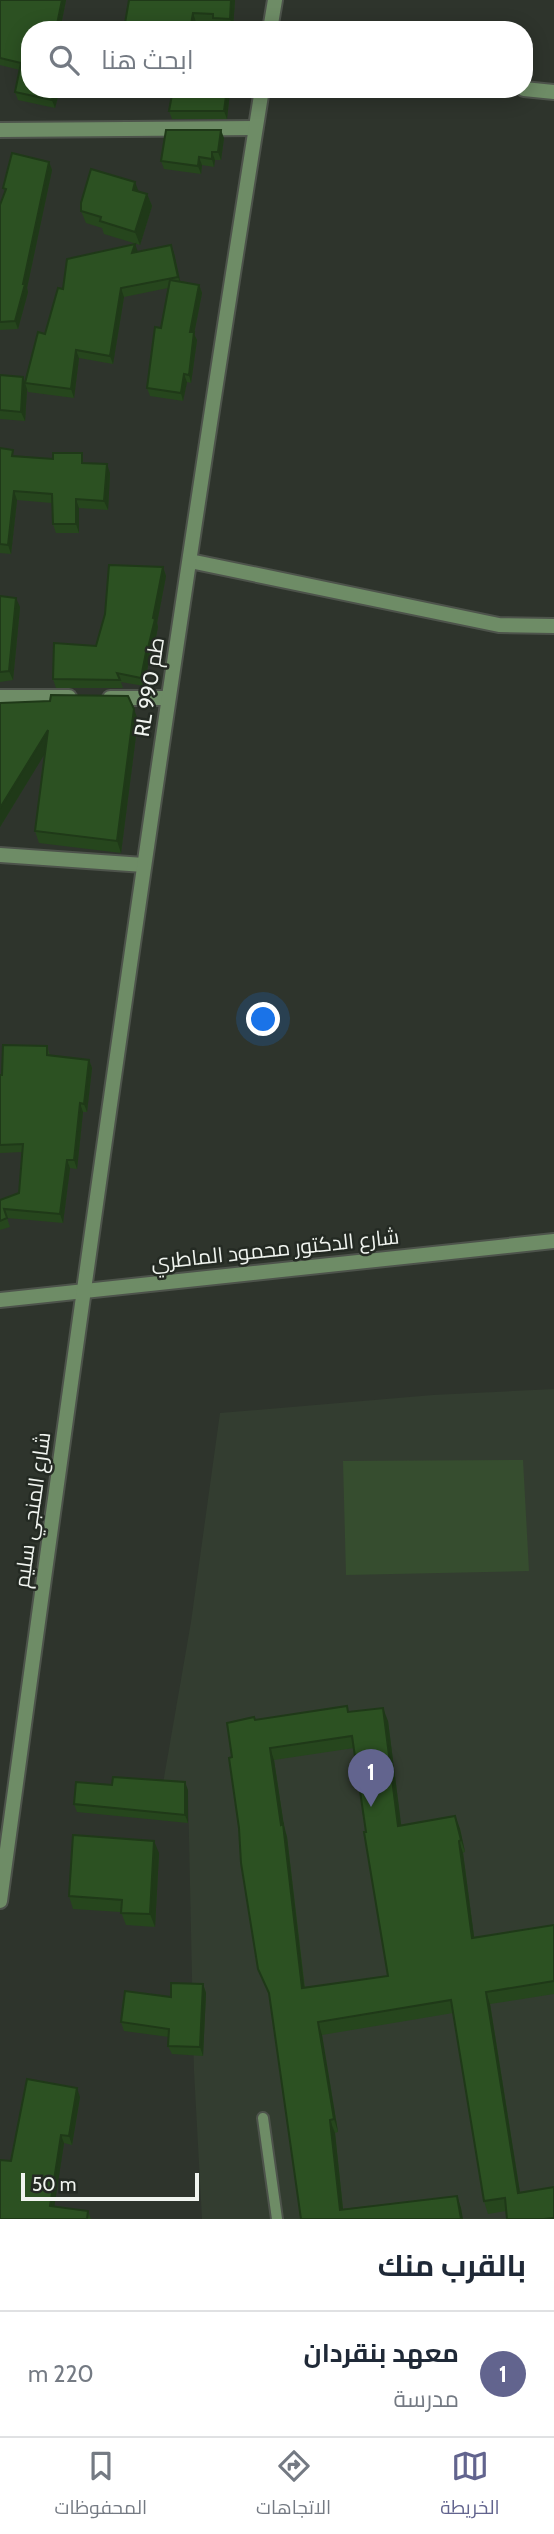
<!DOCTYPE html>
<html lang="ar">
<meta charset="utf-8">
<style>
:root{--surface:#fff;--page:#f6f6f7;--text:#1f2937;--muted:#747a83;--line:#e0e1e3;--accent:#62648e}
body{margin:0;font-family:Cabin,Cairo,sans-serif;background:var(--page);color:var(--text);direction:rtl}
.scale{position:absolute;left:21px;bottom:18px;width:178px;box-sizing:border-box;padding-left:7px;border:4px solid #f0f4ef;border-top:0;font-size:19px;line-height:24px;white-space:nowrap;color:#f0f4ef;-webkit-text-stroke:5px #242a23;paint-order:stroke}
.you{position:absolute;left:264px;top:1020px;width:24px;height:24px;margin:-18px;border:5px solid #fff;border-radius:50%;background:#1a73e8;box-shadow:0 0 0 10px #1a73e833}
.badge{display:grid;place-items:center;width:46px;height:46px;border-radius:50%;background:var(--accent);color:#fff;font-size:23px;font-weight:700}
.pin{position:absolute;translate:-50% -58px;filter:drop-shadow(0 2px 4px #0008)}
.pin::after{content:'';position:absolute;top:37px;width:24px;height:21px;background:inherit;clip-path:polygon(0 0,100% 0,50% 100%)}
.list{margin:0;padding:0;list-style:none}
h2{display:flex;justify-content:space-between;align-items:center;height:91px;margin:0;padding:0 28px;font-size:30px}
h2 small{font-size:23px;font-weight:400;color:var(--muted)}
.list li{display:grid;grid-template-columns:46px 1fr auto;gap:21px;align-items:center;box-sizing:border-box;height:126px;padding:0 28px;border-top:2px solid var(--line)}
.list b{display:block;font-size:26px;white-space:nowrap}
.list p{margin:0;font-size:23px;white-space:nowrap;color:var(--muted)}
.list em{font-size:23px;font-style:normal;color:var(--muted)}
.icon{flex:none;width:38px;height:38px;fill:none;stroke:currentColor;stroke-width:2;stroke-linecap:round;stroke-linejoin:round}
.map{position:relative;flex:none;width:554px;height:2219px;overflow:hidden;direction:ltr}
.search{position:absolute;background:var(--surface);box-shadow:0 4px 18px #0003;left:21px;right:21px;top:21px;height:77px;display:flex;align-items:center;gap:18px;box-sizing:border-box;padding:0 24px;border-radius:28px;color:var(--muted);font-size:26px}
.sheet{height:217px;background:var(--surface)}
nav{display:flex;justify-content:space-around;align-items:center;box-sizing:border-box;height:98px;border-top:2px solid var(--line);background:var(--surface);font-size:19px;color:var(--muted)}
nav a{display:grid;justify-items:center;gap:4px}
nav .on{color:var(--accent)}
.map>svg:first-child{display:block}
.built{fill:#333d30}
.green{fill:#364d2f}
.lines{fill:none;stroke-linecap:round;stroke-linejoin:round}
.service-casing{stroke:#4d534b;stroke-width:14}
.minor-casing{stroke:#4d534b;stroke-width:18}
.tertiary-casing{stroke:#4d534b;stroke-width:18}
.service{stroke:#6e8c66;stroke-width:10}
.minor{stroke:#6e8c66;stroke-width:14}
.tertiary{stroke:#6e8c66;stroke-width:14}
.wall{fill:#26461d;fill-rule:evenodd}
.shaded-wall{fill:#1f3918}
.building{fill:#2c5122;stroke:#1f3918;stroke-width:2;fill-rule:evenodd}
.labels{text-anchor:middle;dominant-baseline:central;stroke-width:5;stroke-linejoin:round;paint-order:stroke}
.street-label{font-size:21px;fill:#f0f4ef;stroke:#242a23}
</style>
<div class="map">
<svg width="554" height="2219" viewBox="0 0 554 2219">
<rect width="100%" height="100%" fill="#2e342c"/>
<path class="built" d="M554,1389v830h-352l-8,-148 -6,-280 -26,-2 29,-167 29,-209 213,-18z"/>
<path class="green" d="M523,1460l6,111 -183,4 -3,-114z"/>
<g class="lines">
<defs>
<path id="service" d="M263,2118l14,101"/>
<g id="minor">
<path d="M524,89l30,3"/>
<path d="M0,130l255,-2"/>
<path d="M190,561l309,64 55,1"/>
<path d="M0,697h69"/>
<path d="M110,698h58"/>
<path d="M0,855l144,10"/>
<path d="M0,1300l554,-59"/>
</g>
<g id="tertiary">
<path d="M270,30l5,-30"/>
<path d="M0,1901c82,-605 166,-1209 262,-1812"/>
</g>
</defs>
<use href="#service" class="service-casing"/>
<use href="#minor" class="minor-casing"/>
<use href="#tertiary" class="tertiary-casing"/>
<use href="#service" class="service"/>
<use href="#minor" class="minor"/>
<use href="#tertiary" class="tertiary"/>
</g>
<g class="wall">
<path d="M0,0h66l-6,30v59l-5,19 -37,-8 -3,-8 5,-22 -20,-5z"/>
<path d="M129,0h106l-2,28 -17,-1 -1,-4 -19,-1z"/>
<path d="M230,91l-3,28h-55l-3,-8z"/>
<path d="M224,138l-3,22h-6l-1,7 -12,-2 -1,9 -37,-5 -3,-8z"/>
<path d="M49,162l3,8 -25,118 1,4 -10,37 -18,1v-125l5,-13 -2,-4z"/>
<path d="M139,191l8,3 5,12 -12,39 -36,-11 -2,-6 -16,-5 -5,-12z"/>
<path d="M138,252l36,1 6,28 19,4 3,8 -8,41 3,6 -6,43 -4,-1 -4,19 -33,-5 -3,-8 14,-60 7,-40 -44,9 -11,67 -34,-6 -5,40 -46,-6 -1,-3 -2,32 -25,-2v-44l23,2 2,5 38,-93z"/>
<path d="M0,448l16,9 69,6 25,10 -2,37 -29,-2v25h-23l-3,-9 -1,-21 -35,-3 -6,54 -11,-1z"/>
<path d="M163,567l3,9 -9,47 1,4 -6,29h-2l-6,30 -23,-4 2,6h-67l-3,-9 43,-33z"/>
<path d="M0,596l20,11 -7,73 -13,2z"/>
<path d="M0,703l138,17 -17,133 -82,-10 -4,-12 10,-78 -45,74z"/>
<path d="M47,1046l3,9 39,5 3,8 -5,44h-4l-6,57 -7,-1 -7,55 -56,-5 3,9 -10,3v-30l19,-7 4,-41 -23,1v-78z"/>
<path d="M349,1712l39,9 13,105 54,-10 5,13 5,23 -2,1 11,85 80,-13v69l-64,10 30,189 34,-6v32h-47l-1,-8 -18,3 -4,-13 -31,-188 -131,22 16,97 -3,1 8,76 114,-13 4,12 -160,11 -31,-222 -12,-28 -19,-141 16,-108zM354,1748l34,228 -83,12 -18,-151 -3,-11 -10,-66z"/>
<path d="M188,1790v33l-111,-11 -3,-8z"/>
<path d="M159,1853l-4,74 -29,-2 -5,-13 -48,-3 -4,-13z"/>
<path d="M203,1984l3,9 -3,63 -31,-2 -4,-8 1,-9 -45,-6 -3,-9 50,-25z"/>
<path d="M80,2097l-8,48 -8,-2 -10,63 34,5 3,8h-91l11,-58z"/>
</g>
<g class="shaded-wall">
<path d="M62,0h4l-6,30h-4z"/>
<path d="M231,0h4l-2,28 -3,-9z"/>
<path d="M193,13l3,9 -1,8h-5z"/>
<path d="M55,89h5l-5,19 -3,-8z"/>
<path d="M226,89h4v2l-3,28 -3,-8z"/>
<path d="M221,130l3,8 -3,22 -3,-8z"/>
<path d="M212,152l3,8 -1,7 -2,-8z"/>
<path d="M199,157l3,8 -1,9 -3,-8z"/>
<path d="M49,162l3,8 -25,118 1,4 -10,37 -3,-8z"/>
<path d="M135,182l5,13 -7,-5z"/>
<path d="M147,194l5,12 -12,39 -5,-13z"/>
<path d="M135,244l3,8 -6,1z"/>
<path d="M171,245l3,8 7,32 -3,-8z"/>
<path d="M199,285l3,8 -8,41 3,6 -6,43 -2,-8 1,-43z"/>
<path d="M121,288l3,9 -11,67 -3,-8z"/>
<path d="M76,350l3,8 -5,40 -3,-9z"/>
<path d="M184,374l3,8 -4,19 -2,-8z"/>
<path d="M23,377l4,12 -2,32 -4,-9z"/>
<path d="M107,464l3,9 -2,37 -4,-9z"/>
<path d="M14,491l3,9 -6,54 -3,-9z"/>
<path d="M76,499l3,9v25l-3,-9z"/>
<path d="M163,567l3,9 -9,47 1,4 -6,29 -4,-8z"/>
<path d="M16,598l4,9 -7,73 -4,-9z"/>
<path d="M147,647l3,9 -6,30 -3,-8z"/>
<path d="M134,709l4,11 -17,133 -4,-12z"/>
<path d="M48,730l4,12 -52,85v-19z"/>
<path d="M89,1060l3,8 -5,44 -3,-8z"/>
<path d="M80,1103l3,9 -6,57 -3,-9z"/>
<path d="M67,1160l3,8 -7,55 -3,-9z"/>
<path d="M383,1708l5,13 15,118 -5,-13z"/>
<path d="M270,1748l4,12 10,66 3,11 19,164 -4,-13z"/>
<path d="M185,1782l3,8v33l-3,-8z"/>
<path d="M455,1816l5,13 5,23 -4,-12z"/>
<path d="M154,1841l5,12 -4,74 -5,-13z"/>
<path d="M459,1841l4,12 13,98 -4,-13z"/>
<path d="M203,1984l3,9 -3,63 -3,-9z"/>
<path d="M486,1992l4,12 32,201 -4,-12z"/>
<path d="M318,2022l4,13 16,97 -4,-13z"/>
<path d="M77,2088l3,9 -8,48 -3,-9z"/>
<path d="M330,2120l5,13 9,86 -4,-9z"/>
<path d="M61,2135l3,8 -11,72 -3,-9z"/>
<path d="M457,2196l4,12 2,11h-2z"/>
</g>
<g class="building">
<path d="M0,0h62l-6,29 3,1h-29v59h25l-3,11 -37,-8 6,-29 -21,-5z"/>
<path d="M129,0h102l-1,19 -17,-1v-4l-20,-1 -3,17h-64l-2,-1z"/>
<path d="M173,89h54l-3,22h-55z"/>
<path d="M166,130h55l-3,22h-6v7l-13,-2 -1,9 -37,-5z"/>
<path d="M12,153l37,9 -26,122h2l-10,37 -15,1v-117l6,-16 -3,-1z"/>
<path d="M91,169l44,13 -2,8 14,4 -12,38 -35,-11 1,-4 -20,-6v-8z"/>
<path d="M135,244l-3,9 39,-8 7,32 -57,11 -11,68 -34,-6 -5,39 -46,-6 13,-51 7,2 13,-46 5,1 4,-30z"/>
<path d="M170,280l29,5 -9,47h4l-5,43 -5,-1 -3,19 -34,-5 8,-61 6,1z"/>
<path d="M0,375l23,2 -2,35 -21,-2z"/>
<path d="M0,448l13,2 -1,6 41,3v-6h29v10l25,1 -3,37 -28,-2v25h-23l-1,-30 -38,-3 -6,54 -8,-1z"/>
<path d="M109,565l54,2 -10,51 2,1 -7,29 -1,-1 -6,31 -24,-5 3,7 -67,-1 1,-36 42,3 9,-32z"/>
<path d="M0,596l16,2 -7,73 -9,1z"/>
<path d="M51,695l77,1 6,13 -17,132 -82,-10 13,-101 -48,78v-105l50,-2z"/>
<path d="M3,1045l44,1v9l42,5 -5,44 -4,-1 -6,57h-7l-7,54 -56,-5 3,9 -7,3v-21l19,-7 4,-49 -23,1v-70h2z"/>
<path d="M347,1706l1,6 35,-4 15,118 57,-10 6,24 -2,1 13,97 82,-13v56l-68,11 32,201 36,-6v31l-10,1h-37l-2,-21 -21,3 -33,-201 -133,22 16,97 -4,1 10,90 117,-14 4,23h-160l-32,-226 -11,-24 -17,-106 -2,-35 -10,-70 3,-1 -5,-34 27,-6 1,3zM352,1736l14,96h-2l24,144 -86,12 -19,-164 -2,1 -11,-77z"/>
<path d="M113,1777l72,5v33l-111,-11 2,-22 36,3z"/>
<path d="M73,1835l81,6 -4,73 -29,-1 1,-13 -53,-4z"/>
<path d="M171,1983l32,1 -3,63 -32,-1 1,-17 -48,-7 4,-31 46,6z"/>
<path d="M27,2079l50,9 -8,48 -8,-1 -11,71 38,5 -1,8h-87v-59l11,1z"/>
</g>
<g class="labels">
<g class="street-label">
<text transform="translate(149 687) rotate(-81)">RL طم 990</text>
<text transform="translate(275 1249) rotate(-6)">شارع الدكتور محمود الماطري</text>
<text transform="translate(32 1510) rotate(-82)">شارع المنجي سليم</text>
</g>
</g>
</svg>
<div class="scale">50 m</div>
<div class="you"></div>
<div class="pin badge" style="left:371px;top:1807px">1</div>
<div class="search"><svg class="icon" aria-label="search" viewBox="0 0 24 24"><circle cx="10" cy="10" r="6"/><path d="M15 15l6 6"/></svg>ابحث هنا</div>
</div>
<section class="sheet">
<h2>بالقرب منك<small></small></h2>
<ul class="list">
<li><span class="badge">1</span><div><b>معهد بنقردان</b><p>مدرسة</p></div><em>220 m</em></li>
</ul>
</section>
<nav>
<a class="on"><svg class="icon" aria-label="map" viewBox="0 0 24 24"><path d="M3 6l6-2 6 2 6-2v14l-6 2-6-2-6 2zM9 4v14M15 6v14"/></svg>الخريطة</a>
<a><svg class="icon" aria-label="directions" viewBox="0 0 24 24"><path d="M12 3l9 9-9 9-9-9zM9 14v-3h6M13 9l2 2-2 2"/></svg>الاتجاهات</a>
<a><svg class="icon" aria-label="saved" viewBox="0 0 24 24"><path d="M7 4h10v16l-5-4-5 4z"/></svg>المحفوظات</a>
</nav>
